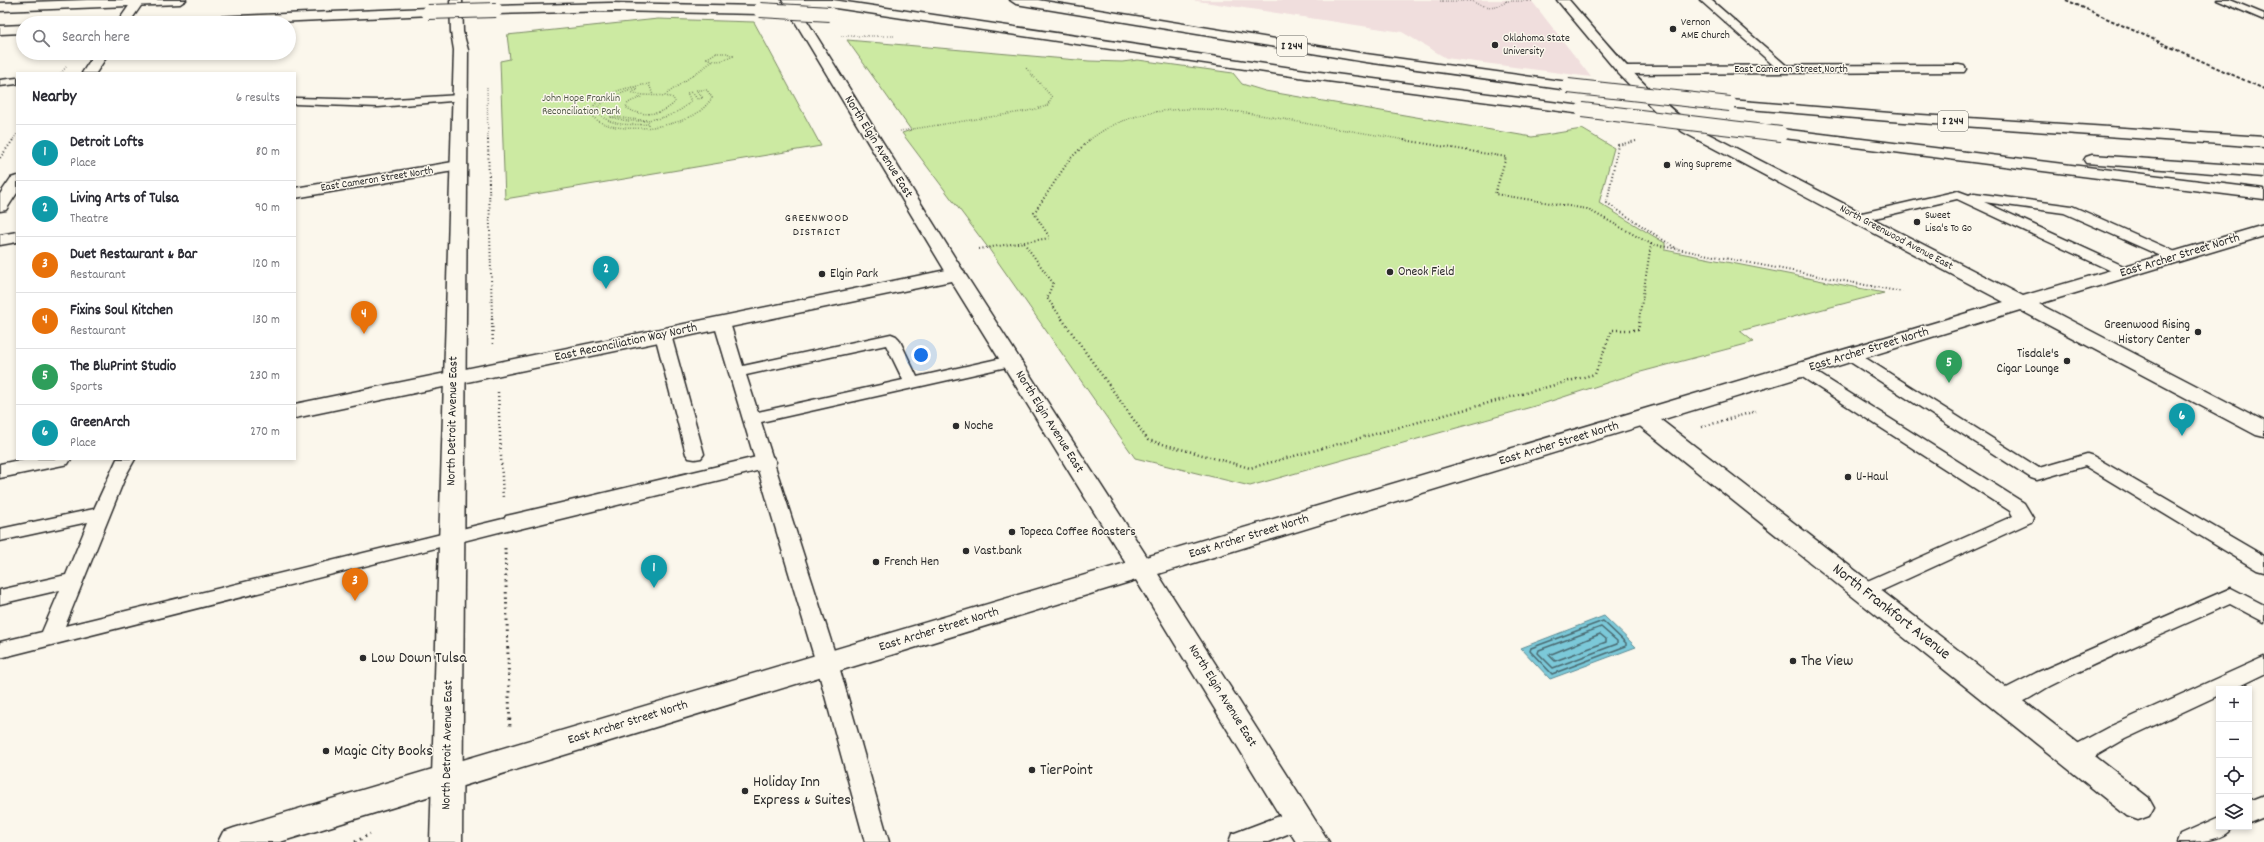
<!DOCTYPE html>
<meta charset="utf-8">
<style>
:root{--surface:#fff;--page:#f2f2f3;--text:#2b2b33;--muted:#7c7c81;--line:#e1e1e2;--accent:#b45309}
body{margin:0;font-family:Dekko,sans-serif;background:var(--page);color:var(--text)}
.controls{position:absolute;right:12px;bottom:12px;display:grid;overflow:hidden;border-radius:0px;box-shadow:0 2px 6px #0003}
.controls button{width:36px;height:36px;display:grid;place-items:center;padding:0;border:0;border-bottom:1px solid var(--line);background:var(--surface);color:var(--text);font:20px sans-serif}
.you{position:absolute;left:921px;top:355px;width:14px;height:14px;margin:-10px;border:3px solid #fff;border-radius:50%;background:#1a73e8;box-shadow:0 0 0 6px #1a73e833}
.badge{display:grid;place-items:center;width:26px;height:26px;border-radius:50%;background:var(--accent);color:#fff;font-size:13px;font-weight:700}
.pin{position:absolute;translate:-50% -33px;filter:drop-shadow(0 1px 2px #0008)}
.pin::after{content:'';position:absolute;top:21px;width:14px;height:12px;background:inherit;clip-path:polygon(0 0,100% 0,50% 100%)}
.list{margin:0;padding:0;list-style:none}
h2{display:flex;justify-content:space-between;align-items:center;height:52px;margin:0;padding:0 16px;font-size:17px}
h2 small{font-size:13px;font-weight:400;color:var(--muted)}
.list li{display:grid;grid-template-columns:26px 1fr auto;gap:12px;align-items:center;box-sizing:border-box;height:56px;padding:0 16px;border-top:1px solid var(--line)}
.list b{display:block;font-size:15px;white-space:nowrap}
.list p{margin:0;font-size:13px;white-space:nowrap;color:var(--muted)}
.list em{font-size:13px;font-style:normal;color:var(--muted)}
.icon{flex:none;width:22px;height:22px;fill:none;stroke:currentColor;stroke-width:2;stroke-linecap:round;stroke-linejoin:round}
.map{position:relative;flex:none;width:2264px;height:842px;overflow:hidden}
.search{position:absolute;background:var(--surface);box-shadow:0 2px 6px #0003;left:16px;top:16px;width:280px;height:44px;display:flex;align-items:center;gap:10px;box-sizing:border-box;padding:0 14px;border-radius:22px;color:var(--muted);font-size:15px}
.panel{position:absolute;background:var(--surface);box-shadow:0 2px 6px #0003;left:16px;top:72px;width:280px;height:388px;border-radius:0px}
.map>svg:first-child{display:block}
.built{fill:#f0dedd}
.green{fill:#cceaa2;stroke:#7c8a66}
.water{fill:#7bc9d9;stroke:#5b8a93}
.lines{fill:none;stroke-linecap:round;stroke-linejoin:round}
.shore{stroke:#4b6a71;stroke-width:1.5}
.lane-casing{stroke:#2b2b2b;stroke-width:3}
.street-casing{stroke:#2b2b2b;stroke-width:3}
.secondary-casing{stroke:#2b2b2b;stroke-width:3}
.primary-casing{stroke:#2b2b2b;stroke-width:3}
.highway-casing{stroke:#2b2b2b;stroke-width:3}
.path-far3{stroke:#2b2b2b;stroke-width:1.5;stroke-dasharray:0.5 2;stroke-linecap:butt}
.path-far2{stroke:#2b2b2b;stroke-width:2;stroke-dasharray:1 2.5;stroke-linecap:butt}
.path-far1{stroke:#2b2b2b;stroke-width:2.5;stroke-dasharray:1 3;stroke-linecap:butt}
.path{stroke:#2b2b2b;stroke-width:3;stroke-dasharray:1.5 4;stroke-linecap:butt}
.lane{fill:#fbf7ec;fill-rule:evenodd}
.street{fill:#fbf7ec;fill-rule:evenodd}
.secondary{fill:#fbf7ec;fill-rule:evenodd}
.primary{fill:#fbf7ec;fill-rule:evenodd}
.highway{fill:#fbf7ec;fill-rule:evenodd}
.rail{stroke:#2b2b2b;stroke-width:2;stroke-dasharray:3.5 2;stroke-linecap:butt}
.highway-bridge-casing{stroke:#2b2b2b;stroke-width:16;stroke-linecap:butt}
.highway-bridge{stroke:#fbf7ec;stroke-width:14}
.poi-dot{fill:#2b2b2b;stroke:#fbf7ec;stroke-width:1.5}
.labels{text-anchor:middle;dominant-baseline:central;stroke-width:3;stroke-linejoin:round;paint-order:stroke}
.far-poi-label{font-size:11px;fill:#2b2b2b;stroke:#fbf7ec;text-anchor:start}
.far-street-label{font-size:11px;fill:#2b2b2b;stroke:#fbf7ec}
.far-park-label{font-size:11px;fill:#535b49;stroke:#fbf7ec}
.shield{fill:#fbf7ec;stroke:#696865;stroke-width:1}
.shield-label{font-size:12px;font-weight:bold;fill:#2b2b2b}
.far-neighbourhood-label{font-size:12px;letter-spacing:1px;fill:#2b2b2b;stroke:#fbf7ec}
.street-label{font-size:13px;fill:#2b2b2b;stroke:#fbf7ec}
.poi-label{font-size:13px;fill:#2b2b2b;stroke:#fbf7ec;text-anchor:start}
.near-street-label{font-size:16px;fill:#2b2b2b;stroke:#fbf7ec}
.near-poi-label{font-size:16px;fill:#2b2b2b;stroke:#fbf7ec;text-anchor:start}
</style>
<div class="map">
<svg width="2264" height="842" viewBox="0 0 2264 842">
<rect width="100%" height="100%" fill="#fbf7ec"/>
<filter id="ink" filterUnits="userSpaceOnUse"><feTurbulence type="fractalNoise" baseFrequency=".025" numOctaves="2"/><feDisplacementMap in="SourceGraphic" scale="8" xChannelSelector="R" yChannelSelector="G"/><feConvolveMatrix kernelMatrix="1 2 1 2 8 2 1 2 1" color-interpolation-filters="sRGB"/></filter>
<g filter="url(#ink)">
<path class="built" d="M1191,0h340l60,77 -145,-19 -44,-26z"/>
<g class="green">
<path d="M658,19l96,3 67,124 -316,53 -5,-138 10,-2 -3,-24z"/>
<path d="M847,40l242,21 33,1 16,-2 95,13 9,11 23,7 267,46 50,-8 32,19 -15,55 66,40v7l219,43 -144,38 14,11 -117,31 -95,31 -292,82 -115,-28 -146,-209 -87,-116 9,-3z"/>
</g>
<path class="water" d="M1604,616l32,31 -86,32 -29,-31z"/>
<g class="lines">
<g class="shore">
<path d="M1603,621l23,22v3l-74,28 -22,-23 1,-3z"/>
<path d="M1601,627l16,14v3l-64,24 -15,-15 1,-3z"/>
<path d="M1600,634l6,5v3l-51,19 -6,-6z"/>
</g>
<defs>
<g id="lane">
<path d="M1700,0h11l78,68v4h-8z"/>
<path d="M2217,0h13l34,14v6z"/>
<path d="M17,78v6l-17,2v-6z"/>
<path d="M460,95l6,3 -2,2 -86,7 -83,-3v-6l83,2z"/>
<path d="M1958,191l11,4 5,-2 98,13 108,48 2,3 -7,4 -5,-1 -106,-47 -80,-11 146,67 2,3 -2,3h-10l-163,-76 -99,23 -7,-4 2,-3z"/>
<path d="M722,318l5,2 3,3 13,43 148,-32 5,2 3,3 18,38 94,-21 6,2 2,3 -2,3 -6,2 -250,56 77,241 51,179h-24l-49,-179 -102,-340 3,-3zM886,345l17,35 -145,32 -12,-37z"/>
<path d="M663,330l5,2 3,3 33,119 -3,4 -6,1 -6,-1 -3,-4 -31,-119 3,-3z"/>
<path d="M1850,350l6,2 183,116 48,-14 6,2 171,100v16l-7,-2 -172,-104 -48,14 -6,-2 -187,-120 -2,-3 2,-3z"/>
<path d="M1802,365l6,2 216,136 9,15 -2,4 -161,74 -7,2 -7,-2 -3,-5 3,-5 157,-70 -3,-5 -214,-138 -2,-3 2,-3z"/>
<path d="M117,459h18l-9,16 -61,151 450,-110 7,2 2,4 -2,4 -7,2 -515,130v-16l42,-10 18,-42 -60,14v-14l66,-15 22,-53 -88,19v-12l94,-20z"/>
<path d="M2231,588l33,17v17l-34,-18c-60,27 -121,52 -180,82 -15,8 -37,26 -55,20l-3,-6 3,-6 41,-21z"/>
<path d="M2264,657v17l-31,15h-14v6l-94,44 -43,25 -8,3 -8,-3 -4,-7 4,-7 43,-23z"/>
<path d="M2264,795v22l-15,6v-22z"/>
<path d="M1298,809l9,3 3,7 -3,7 -39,16h-39l3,-8z"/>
<path d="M2219,817v10h13c-9,15 -35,15 -54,15l3,-8z"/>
</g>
<g id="street">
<path d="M1959,65l5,1 2,3 -2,3 -341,2 -7,-4 7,-4z"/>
<path d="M956,268l7,2 2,4 186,289 4,6 -4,6 -9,3 -9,-3 -182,-294 -656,137v-14z"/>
<path d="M1644,411l8,2 497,385 5,9 -5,9 -11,4 -11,-4 -491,-393 -3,-5 3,-5z"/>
<path d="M765,455l8,2 3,5 -3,5 -258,63 -9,-2 -3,-6 3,-6 9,-2z"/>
<path d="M24,459h47l-3,5 -68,14v-14z"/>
</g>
<g id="secondary">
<path d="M782,0h12l171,274 -2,4 -7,2 -7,-2 -2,-4z"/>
<path d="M1557,0h12c39,45 76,91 124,126l330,170 241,-71v11l-225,68 225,117v16l-8,-2 -236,-125 -862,264 171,268h-33l-160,-262 -856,262h-62l5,-10 11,-4 1770,-526 -321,-170 -27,-20 -38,-39z"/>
<path d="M459,161l6,2 2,3 -2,3 -170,29v-10z"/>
<path d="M17,232v10l-17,3v-10z"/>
</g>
<g id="primary">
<path d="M133,0h12l-16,23h-12z"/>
<path d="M450,0h12l1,32 5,18 -6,792h-32l24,-792 -3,-18z"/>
<path d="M95,53h14l-13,20h-14z"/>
<path d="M17,176v17l-11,17 -6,1v-17l11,-16z"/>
</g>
<g id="highway">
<path d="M87,0h99l-6,4 -180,7v-8z"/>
<path d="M784,0h49l479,71 270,35 7,4 -7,4 -270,-35 -490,-73 -32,-2z"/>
<path d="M1010,0h28l328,54 202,28 7,4 -7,4 -202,-28 -350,-58z"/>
<path d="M611,3l149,3 6,4 -6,4 -149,-3 -115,3 -6,-4 6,-4z"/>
<path d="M428,8l4,1 2,3 -2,3 -178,8h-95l6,-4z"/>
<path d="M23,25v8l-23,1v-8z"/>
<path d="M1730,100l160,13 374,24v10l-374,-26 -165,-14 -2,-3 2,-3z"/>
<path d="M1781,129l483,60v10l-488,-62 -3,-3 3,-3z"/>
<path d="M2092,155l172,12v10l-178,-14 -2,-3 2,-3z"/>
</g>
</defs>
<use href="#lane" class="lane-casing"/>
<use href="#street" class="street-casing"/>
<use href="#secondary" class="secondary-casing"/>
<use href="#primary" class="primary-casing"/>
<use href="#highway" class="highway-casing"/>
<g class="path-far3">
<path d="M1471,0c10,8 24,9 35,2l-1,-2"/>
<path d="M1440,1h31"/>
<path d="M1506,1h27"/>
<path d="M841,36h55"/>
<path d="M716,53h11l6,3c-9,5 -17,7 -26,2z"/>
<path d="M61,73l6,-7"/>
<path d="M487,87l1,54"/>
<path d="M665,95l48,-34"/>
<path d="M641,97l-13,6 -2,4c13,11 38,8 49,-5l-2,-4c-14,-5 -28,0 -42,-6l7,-2 -2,-2 -29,11 -11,10c10,18 34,16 52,15v-3h-21l-17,-4c7,-1 15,2 22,2 21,3 44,-2 59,-18l-4,-8 5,-1 5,7 6,-1 -7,-8h11l5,8c-5,7 -10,12 -18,17 -22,13 -90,23 -105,-3 14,-21 37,-24 60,-28l4,11"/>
<path d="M900,131l128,-20 19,-5 5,-9 -26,-29"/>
<path d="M12,141l5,-7"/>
<path d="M1088,141c63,-50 153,-30 226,-16 32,5 64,10 96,16"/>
</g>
<g class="path-far2">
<path d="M488,140l4,180"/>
<path d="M1404,140l102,17 -11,37 92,15 64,35 -12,76"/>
<path d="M1636,141l-18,4 -11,58 70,46"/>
<path d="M0,158l13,-18"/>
<path d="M1024,243l29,40 -6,15 16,22"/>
<path d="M1651,244l251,48"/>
<path d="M979,249l71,-11 -16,-25 36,-54 19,-19"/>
</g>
<g class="path-far1">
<path d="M492,319l1,27"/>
<path d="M1062,319l86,121 102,28 345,-94 17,-44h26l2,-11"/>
<path d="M498,392l5,107"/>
<path d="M1702,427l54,-16"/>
</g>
<g class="path">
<path d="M505,548l5,181"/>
<path d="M355,842l15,-8"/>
</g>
<use href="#lane" class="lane"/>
<use href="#street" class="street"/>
<use href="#secondary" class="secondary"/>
<use href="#primary" class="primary"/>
<use href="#highway" class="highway"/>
<path class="rail" d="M2066,0l198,89"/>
<defs>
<g id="highway-bridge">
<path d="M760,10l70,4"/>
<path d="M428,12l68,-2"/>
<path d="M1568,86l162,18"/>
<path d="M1582,110l199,24"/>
</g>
</defs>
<use href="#highway-bridge" class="highway-bridge-casing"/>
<use href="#highway-bridge" class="highway-bridge"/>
</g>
</g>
<g class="poi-dot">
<circle cx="1673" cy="29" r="4"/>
<circle cx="1495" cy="45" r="4"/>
<circle cx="1667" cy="165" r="4"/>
<circle cx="1917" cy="222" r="4"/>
<circle cx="1390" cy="272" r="4"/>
<circle cx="822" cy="274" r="4"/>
<circle cx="2198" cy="332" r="4"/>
<circle cx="2067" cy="361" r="4"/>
<circle cx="956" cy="426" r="4"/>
<circle cx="1848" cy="477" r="4"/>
<circle cx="1012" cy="532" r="4"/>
<circle cx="966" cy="551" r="4"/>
<circle cx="876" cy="562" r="4"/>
<circle cx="363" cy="658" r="4"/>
<circle cx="1793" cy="661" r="4"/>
<circle cx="326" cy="751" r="4"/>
<circle cx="1032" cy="770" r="4"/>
<circle cx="745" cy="791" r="4"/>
</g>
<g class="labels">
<g class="far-poi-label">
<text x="1681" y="23">Vernon<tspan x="1681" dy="13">AME Church</tspan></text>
<text x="1503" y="39">Oklahoma State<tspan x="1503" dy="13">University</tspan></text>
<text x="1675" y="165">Wing Supreme</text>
<text x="1925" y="216">Sweet<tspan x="1925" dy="13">Lisa's To Go</tspan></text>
</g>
<g class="far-street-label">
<text x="1791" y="70">East Cameron Street North</text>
<text transform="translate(377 180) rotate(-9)">East Cameron Street North</text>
<text transform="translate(1896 238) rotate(28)">North Greenwood Avenue East</text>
</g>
<g class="far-park-label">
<text x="581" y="99">John Hope Franklin<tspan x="581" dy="13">Reconciliation Park</tspan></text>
</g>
<g class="shield">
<rect x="1277" y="36" width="30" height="20" rx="3"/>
<rect x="1938" y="111" width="30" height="20" rx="3"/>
</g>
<g class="shield-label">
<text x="1292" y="46">I 244</text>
<text x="1953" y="121">I 244</text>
</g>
<g class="far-neighbourhood-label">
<text x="817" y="218">GREENWOOD<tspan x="817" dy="14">DISTRICT</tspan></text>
</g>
<g class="street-label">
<text transform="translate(878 147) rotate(58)">North Elgin Avenue East</text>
<text transform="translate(2180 256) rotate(-17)">East Archer Street North</text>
<text transform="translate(626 343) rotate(-12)">East Reconciliation Way North</text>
<text transform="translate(1869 350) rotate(-17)">East Archer Street North</text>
<text transform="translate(453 421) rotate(-89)">North Detroit Avenue East</text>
<text transform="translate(1049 422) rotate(58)">North Elgin Avenue East</text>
<text transform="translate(1559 444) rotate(-17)">East Archer Street North</text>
<text transform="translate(1249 537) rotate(-17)">East Archer Street North</text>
<text transform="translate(939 630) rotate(-17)">East Archer Street North</text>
<text transform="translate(1222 696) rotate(58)">North Elgin Avenue East</text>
<text transform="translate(628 723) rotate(-17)">East Archer Street North</text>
<text transform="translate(448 745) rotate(-89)">North Detroit Avenue East</text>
</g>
<g class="poi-label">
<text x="1398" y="272">Oneok Field</text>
<text x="830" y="274">Elgin Park</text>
<text x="2190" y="325" text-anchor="end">Greenwood Rising<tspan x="2190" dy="15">History Center</tspan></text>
<text x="2059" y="354" text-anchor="end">Tisdale's<tspan x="2059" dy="15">Cigar Lounge</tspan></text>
<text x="964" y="426">Noche</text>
<text x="1856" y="477">U-Haul</text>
<text x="1020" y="532">Topeca Coffee Roasters</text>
<text x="974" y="551">Vast.bank</text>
<text x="884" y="562">French Hen</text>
</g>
<g class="near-street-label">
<text transform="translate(1891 612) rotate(38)">North Frankfort Avenue</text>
</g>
<g class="near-poi-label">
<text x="371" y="658">Low Down Tulsa</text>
<text x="1801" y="661">The View</text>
<text x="334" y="751">Magic City Books</text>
<text x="1040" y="770">TierPoint</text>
<text x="753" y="782">Holiday Inn<tspan x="753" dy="18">Express &amp; Suites</tspan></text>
</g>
</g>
</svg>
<div class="controls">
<button>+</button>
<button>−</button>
<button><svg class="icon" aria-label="locate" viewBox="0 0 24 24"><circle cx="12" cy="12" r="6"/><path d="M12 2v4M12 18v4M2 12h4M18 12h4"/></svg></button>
<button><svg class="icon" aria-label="layers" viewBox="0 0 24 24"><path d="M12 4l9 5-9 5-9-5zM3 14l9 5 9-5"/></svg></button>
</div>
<div class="you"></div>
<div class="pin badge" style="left:654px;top:588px;background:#0f9aa8">1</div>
<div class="pin badge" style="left:606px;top:289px;background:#0f9aa8">2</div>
<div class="pin badge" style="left:355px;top:601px;background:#e8710a">3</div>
<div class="pin badge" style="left:364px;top:334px;background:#e8710a">4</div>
<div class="pin badge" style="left:1949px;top:383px;background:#2e9e5b">5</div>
<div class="pin badge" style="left:2182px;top:436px;background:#0f9aa8">6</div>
<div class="search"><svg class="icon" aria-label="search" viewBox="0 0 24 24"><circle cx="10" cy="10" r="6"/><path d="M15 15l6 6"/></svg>Search here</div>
<section class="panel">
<h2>Nearby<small>6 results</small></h2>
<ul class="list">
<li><span class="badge" style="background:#0f9aa8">1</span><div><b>Detroit Lofts</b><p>Place</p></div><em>80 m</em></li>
<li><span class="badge" style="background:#0f9aa8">2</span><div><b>Living Arts of Tulsa</b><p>Theatre</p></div><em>90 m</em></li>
<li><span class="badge" style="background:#e8710a">3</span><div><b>Duet Restaurant &amp; Bar</b><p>Restaurant</p></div><em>120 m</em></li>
<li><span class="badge" style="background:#e8710a">4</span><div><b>Fixins Soul Kitchen</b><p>Restaurant</p></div><em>130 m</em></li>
<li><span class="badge" style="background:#2e9e5b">5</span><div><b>The BluPrint Studio</b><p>Sports</p></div><em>230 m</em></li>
<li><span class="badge" style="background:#0f9aa8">6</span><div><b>GreenArch</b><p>Place</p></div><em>270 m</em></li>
</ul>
</section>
</div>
